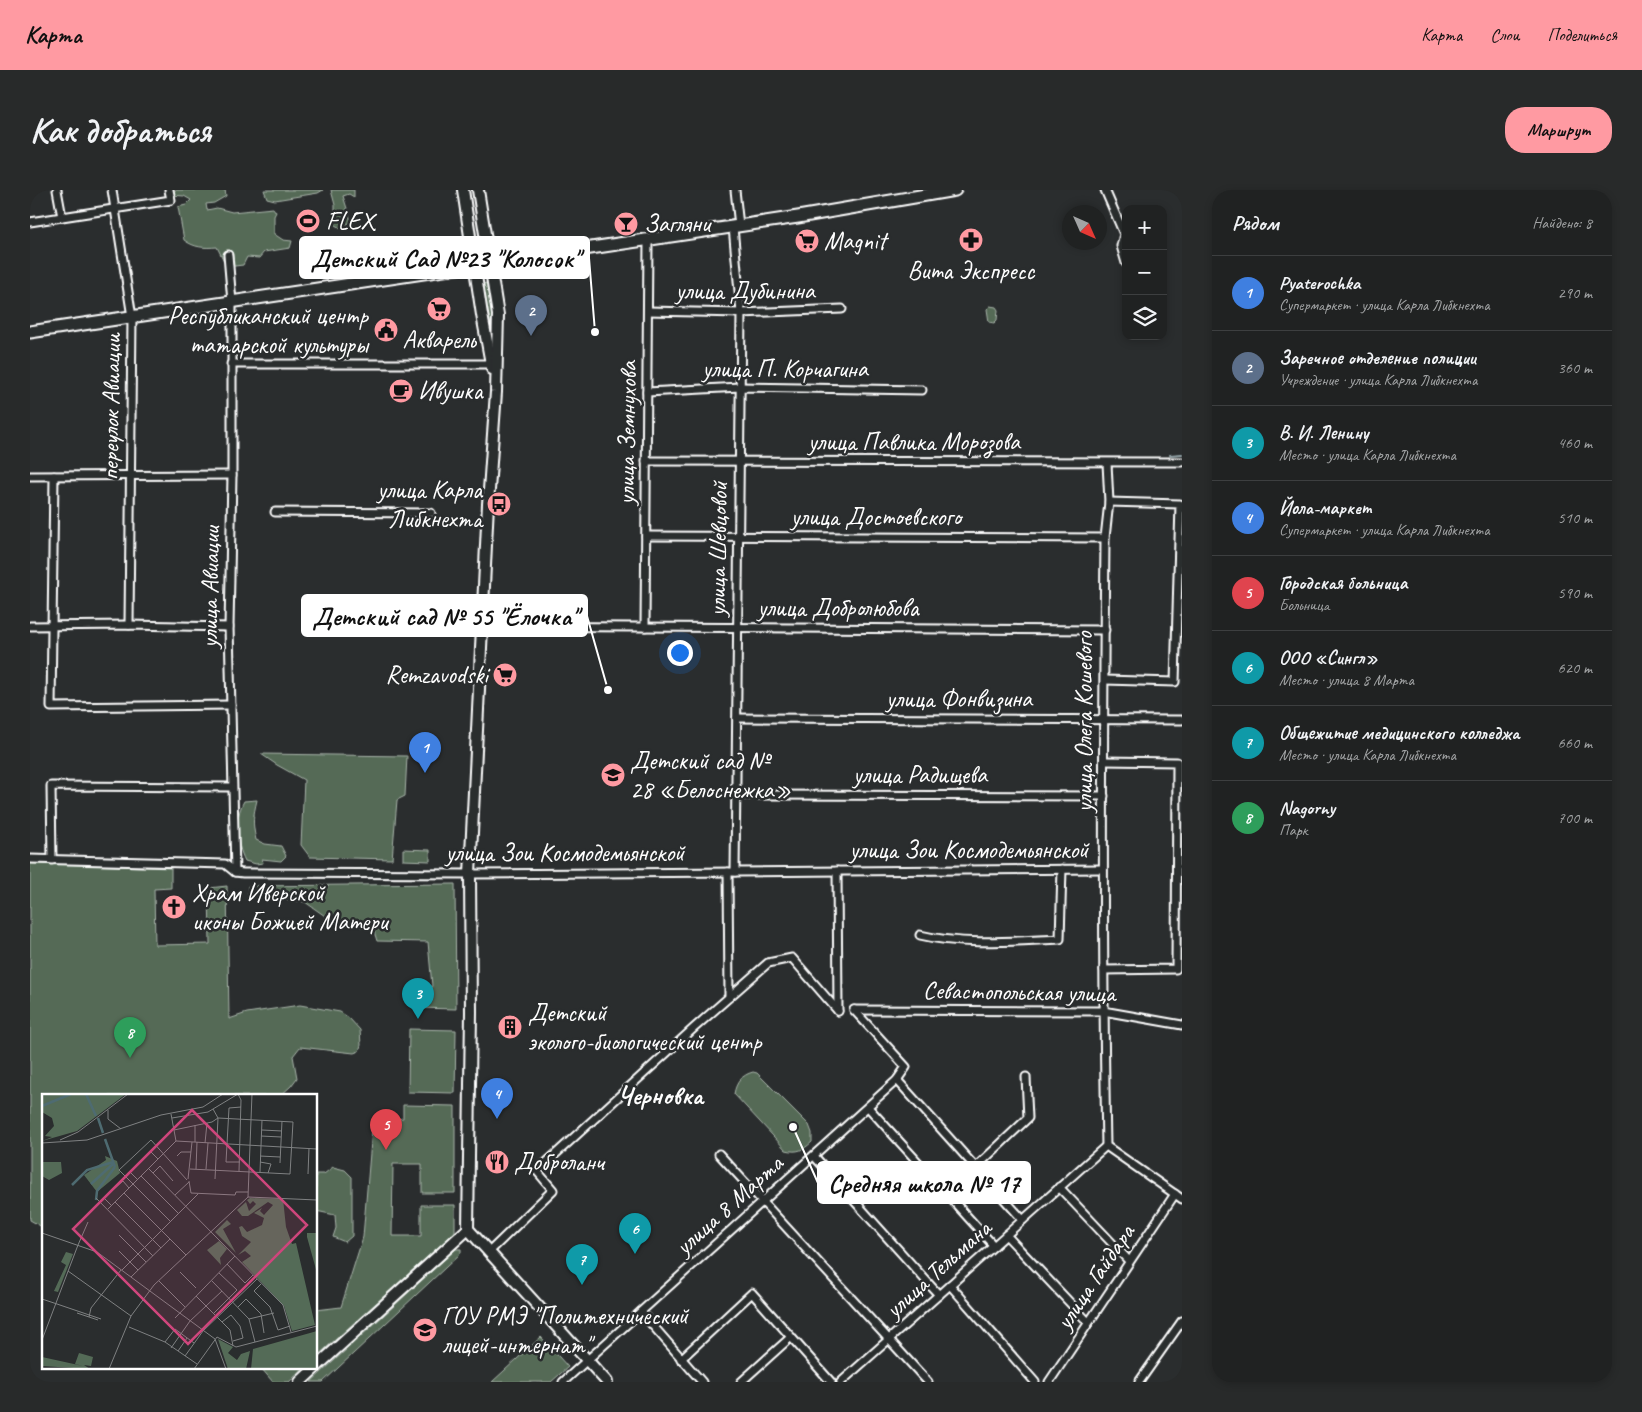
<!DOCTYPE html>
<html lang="ru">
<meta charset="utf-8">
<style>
:root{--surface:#202222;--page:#282a2a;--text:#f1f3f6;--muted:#a2a4a5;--line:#3d3f40;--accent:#ff9aa2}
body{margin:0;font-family:Caveat,sans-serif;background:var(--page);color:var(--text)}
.controls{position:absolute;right:15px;top:15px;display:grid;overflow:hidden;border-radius:10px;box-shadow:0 2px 8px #0003}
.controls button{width:45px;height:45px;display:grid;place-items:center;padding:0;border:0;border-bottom:1px solid var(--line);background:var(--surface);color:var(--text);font:25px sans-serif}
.compass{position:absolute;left:1032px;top:15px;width:45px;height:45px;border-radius:50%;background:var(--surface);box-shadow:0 2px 8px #0003;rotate:135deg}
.you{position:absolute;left:649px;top:462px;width:18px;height:18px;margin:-12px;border:4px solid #fff;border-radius:50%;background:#1a73e8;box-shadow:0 0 0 8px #1a73e833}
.badge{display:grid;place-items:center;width:32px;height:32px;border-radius:50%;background:var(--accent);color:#fff;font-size:16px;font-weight:700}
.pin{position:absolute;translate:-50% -41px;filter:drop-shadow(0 1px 2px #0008)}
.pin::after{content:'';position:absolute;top:26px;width:18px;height:15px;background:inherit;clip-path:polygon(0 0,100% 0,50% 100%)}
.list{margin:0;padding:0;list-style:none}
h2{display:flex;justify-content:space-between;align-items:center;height:65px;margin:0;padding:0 20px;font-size:21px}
h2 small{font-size:16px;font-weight:400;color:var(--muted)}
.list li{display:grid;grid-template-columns:32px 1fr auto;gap:15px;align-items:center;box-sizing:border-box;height:75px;padding:0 20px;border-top:1px solid var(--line)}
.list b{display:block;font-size:19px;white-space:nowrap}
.list p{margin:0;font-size:16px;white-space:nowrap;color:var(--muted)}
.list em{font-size:16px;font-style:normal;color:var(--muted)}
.icon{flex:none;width:28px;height:28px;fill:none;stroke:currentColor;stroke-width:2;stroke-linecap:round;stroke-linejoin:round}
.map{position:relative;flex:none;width:1152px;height:1192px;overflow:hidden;border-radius:20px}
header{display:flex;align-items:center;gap:30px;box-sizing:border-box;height:70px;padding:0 25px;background:var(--accent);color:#111}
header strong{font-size:24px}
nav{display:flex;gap:28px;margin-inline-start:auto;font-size:18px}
.intro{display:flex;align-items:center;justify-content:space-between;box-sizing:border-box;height:120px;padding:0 30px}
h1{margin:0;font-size:35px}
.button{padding:12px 22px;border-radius:20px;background:var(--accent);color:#111;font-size:18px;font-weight:700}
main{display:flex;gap:30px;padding:0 30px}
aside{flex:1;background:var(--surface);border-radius:20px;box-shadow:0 2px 8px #0003}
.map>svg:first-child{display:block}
.green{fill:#546b57;stroke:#aab5ab}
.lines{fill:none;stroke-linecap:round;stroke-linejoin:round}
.stream{stroke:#95a6aa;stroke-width:2}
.minor-casing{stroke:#fff;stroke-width:11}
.secondary-casing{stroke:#fff;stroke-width:14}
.primary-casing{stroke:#fff;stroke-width:15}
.minor{stroke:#2a2d2e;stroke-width:7}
.secondary{stroke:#2a2d2e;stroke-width:10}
.primary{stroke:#2a2d2e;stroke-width:11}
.labels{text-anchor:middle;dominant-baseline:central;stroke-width:5;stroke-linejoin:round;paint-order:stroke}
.poi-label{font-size:25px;fill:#fff;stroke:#2a2d2e;text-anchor:start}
.street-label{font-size:25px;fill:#fff;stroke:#2a2d2e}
.neighbourhood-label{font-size:26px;font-weight:bold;fill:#fff;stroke:#2a2d2e}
.inset-river{fill:none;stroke:#4e6b71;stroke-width:2.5}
.inset-road{fill:none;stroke:#7f8182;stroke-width:1}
.view{fill:#ce467c;fill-opacity:0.15;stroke:#ce467c;stroke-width:2.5}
.inset-edge{fill:none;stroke:#fff;stroke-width:2.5}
.leader{fill:none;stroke:#fff;stroke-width:2}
.callout-dot{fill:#fff;stroke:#2a2d2e;stroke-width:2}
.callout{fill:#fff;stroke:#fff;stroke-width:2}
.callout-label{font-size:26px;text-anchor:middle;font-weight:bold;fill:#111}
</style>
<header>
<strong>Карта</strong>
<nav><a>Карта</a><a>Слои</a><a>Поделиться</a></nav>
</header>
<div class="intro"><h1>Как добраться</h1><a class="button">Маршрут</a></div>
<main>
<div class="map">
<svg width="1152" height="1192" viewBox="0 0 1152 1192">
<rect width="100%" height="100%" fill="#2a2d2e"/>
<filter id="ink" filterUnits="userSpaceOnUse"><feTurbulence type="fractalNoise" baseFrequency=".02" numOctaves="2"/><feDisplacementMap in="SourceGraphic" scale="10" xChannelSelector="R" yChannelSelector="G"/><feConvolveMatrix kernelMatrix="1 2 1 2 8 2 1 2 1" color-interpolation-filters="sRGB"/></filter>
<g filter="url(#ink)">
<g class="green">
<path d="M141,0h54l1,6 -12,7 -8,1 1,6 10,-2 15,4 41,-4 3,4 -2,4v18l9,6 9,1 -2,7 -26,4 -5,6 -12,-1 -4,8 -16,2 -10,-20c-13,1 -22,1 -33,-7l-6,-33 8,-2 5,-5 -7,-4 -13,-1z"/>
<path d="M234,0h59l-5,3 -43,7 -8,-2z"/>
<path d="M301,0h23v7l-5,-3 -6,2 8,25 -9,8 -7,-4v-20z"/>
<path d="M456,93l8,40 -1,13 -10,-52z"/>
<path d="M960,116l6,1 2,3 -1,10 -3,3 -5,-1 -2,-13z"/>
<path d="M231,564l146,2 -2,40 -8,4 -5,59 -82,-2 -9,-12 3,-65 -27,-15z"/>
<path d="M227,610c-4,17 -5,22 -1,40l9,4 16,2 5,10 -5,5 -19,-2 1,4 -7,1 -11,-3c-9,-18 -11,-42 -1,-60z"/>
<path d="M373,659l27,1v11l-27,-1z"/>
<path d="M0,673l141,5v20l-17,1 1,56 55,-1 -1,-56 18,-2 2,133 18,-6 53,-8 40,7 9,6 11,12 1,15 -2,6 -5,2 -54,-6 -7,9 4,22 -6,8 -11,10h-236v132l-14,-8z"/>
<path d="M425,694l1,125 -38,-1 14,-22 -4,-44 -51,-1 -4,-13 -26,-3 -19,-7 -23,-16 -57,-8v-8z"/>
<path d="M379,839l47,1 -1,63 -47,-1z"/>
<path d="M723,882l4,1 52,52 3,8v9c-9,8 -14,11 -26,8l-52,-56c2,-12 8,-19 19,-22z"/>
<path d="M373,915l52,1v87h-33v-29h-29l-1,72h29v-31h34v27l-139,125v-47l25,-3 22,-70 9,-108h9v-7l22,-4z"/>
<path d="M303,977l12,3 7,7v59l-7,6 -12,-5 3,-9 -1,-13 -19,-4v-37h8z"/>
<path d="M426,1059h5v4l-138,129h-12z"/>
<path d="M511,1147l27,30 -17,15h-59z"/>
<path d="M231,1178h43l-15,14h-16z"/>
</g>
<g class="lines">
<path class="stream" d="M1140,265l12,-1"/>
<defs>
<g id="minor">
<path d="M27,0l5,27"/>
<path d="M82,0l20,127 -3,308"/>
<path d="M705,0l4,36"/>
<path d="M1075,0l19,44 -3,12 5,17"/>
<path d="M0,32l141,-22 -2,-10"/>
<path d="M703,37l8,86 -6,559"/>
<path d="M198,65l4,47v173l-3,152 6,245"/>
<path d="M618,121l93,2 101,-4"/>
<path d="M201,174h260"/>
<path d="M617,202l93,-5 182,3"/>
<path d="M616,271l536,1"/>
<path d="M1077,273l2,39 -4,36c-2,203 -3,405 1,608l76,53"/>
<path d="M0,286l202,-1"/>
<path d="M24,286l-3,231 180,-2"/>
<path d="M245,322l156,1"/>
<path d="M616,346l459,2"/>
<path d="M0,436l99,-1 100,2"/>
<path d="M452,436l623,4"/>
<path d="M615,437l3,-387"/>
<path d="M1075,490l70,2 5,-178 -71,-2"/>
<path d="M707,528l445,2"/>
<path d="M706,605l368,1"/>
<path d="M0,669l195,5 10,8 8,1 227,1 632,-5"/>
<path d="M22,670l-1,-74 181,1"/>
<path d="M807,681l1,140"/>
<path d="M698,682l1,125"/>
<path d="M890,745c45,11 94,6 140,4l2,-70"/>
<path d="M1074,780l72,-1 1,-207 -73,-1"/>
<path d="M824,820l249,1 79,14"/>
<path d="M867,890l126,140"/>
<path d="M838,917l126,139"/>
<path d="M689,964l209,228"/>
<path d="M784,966l125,139"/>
<path d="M946,977l52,-49 -2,-41"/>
<path d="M1029,997l70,74"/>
<path d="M976,1045l82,87"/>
<path d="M459,1062l64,-62 -16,-19 157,-143 74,-65 24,-5 46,53"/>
<path d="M920,1095l85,97"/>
<path d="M611,1122l61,70"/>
<path d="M651,1169l71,-66 79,89"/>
<path d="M533,1192l334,-302 9,-13 -52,-57"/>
<path d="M711,1192l50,-45"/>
<path d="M811,1192l265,-236"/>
<path d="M1019,1192l126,-188"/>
<path d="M1109,1192l43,-61"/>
</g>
<g id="secondary">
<path d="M433,0l19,125 10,54"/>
<path d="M448,0l20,125 -2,77 -8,112 -18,370 1,138 -3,217 139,153"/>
<path d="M286,1177l152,-138"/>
<path d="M270,1192l15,-14"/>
</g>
<path id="primary" d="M0,142l768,-115 157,-27"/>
</defs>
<use href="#minor" class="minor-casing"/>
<use href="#secondary" class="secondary-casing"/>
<use href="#primary" class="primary-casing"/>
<use href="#minor" class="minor"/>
<use href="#secondary" class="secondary"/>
<use href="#primary" class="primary"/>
</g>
</g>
<defs>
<symbol id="stadium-disc" viewBox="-11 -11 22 22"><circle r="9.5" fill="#ff9aa2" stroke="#2a2d2e"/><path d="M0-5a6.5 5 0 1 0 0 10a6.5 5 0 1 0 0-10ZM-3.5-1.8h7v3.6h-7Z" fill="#111"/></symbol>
<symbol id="bar-disc" viewBox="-11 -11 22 22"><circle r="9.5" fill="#ff9aa2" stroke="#2a2d2e"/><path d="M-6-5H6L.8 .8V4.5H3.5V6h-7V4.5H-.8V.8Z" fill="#111"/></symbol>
<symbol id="pharmacy-disc" viewBox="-11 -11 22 22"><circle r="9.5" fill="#ff9aa2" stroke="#2a2d2e"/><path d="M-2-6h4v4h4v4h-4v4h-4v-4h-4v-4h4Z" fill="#111"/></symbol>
<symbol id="supermarket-disc" viewBox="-11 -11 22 22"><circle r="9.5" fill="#ff9aa2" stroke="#2a2d2e"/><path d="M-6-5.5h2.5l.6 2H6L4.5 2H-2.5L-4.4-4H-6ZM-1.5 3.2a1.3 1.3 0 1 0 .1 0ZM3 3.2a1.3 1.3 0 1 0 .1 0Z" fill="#111"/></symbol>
<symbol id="civic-disc" viewBox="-11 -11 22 22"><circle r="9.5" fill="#ff9aa2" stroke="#2a2d2e"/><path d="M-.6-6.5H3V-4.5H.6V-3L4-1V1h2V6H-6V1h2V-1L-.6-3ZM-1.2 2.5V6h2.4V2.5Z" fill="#111"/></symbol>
<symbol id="cafe-disc" viewBox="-11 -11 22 22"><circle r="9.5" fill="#ff9aa2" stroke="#2a2d2e"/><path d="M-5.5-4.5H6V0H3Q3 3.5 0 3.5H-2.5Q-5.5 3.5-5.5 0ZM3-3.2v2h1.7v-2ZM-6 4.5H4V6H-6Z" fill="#111"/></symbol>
<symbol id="bus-disc" viewBox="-11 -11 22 22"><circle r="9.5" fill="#ff9aa2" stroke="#2a2d2e"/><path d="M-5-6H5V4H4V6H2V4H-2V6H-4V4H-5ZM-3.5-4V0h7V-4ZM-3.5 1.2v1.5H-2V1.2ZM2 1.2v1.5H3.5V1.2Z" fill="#111"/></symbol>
<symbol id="school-disc" viewBox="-11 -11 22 22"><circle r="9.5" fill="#ff9aa2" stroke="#2a2d2e"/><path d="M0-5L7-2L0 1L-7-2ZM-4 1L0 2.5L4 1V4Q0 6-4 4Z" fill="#111"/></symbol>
<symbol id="church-disc" viewBox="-11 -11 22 22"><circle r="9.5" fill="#ff9aa2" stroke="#2a2d2e"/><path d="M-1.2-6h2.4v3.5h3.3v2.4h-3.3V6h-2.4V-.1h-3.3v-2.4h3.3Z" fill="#111"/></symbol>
<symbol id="building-disc" viewBox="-11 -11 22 22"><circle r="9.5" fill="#ff9aa2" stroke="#2a2d2e"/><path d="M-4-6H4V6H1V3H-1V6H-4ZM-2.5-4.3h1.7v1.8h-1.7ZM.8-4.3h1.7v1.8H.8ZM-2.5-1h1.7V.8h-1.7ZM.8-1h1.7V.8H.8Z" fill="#111"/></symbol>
<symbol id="restaurant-disc" viewBox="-11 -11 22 22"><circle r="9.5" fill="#ff9aa2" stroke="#2a2d2e"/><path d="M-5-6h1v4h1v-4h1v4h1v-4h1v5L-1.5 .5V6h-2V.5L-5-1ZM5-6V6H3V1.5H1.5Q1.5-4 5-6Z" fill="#111"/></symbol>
</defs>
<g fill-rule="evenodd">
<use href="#stadium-disc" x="264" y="17" width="28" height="28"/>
<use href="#bar-disc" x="582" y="20" width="28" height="28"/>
<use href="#pharmacy-disc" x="927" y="36" width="28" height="28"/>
<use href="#supermarket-disc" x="763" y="37" width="28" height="28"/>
<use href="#supermarket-disc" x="395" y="105" width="28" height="28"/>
<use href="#civic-disc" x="342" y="126" width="28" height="28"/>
<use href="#cafe-disc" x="357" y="187" width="28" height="28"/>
<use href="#bus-disc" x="455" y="300" width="28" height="28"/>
<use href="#supermarket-disc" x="461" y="471" width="28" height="28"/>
<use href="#school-disc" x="569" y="571" width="28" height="28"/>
<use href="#church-disc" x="130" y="703" width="28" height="28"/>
<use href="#building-disc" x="466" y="823" width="28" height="28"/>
<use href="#restaurant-disc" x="453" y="958" width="28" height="28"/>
<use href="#school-disc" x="381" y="1126" width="28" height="28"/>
</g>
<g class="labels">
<g class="poi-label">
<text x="296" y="31">FLEX</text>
<text x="614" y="34">Загляни</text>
<text x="794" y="51">Magnit</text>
<text x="941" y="81" text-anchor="middle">Вита Экспресс</text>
<text x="338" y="126" text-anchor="end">Республиканский центр<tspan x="338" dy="29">татарской культуры</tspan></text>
<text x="409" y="150" text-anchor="middle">Акварель</text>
<text x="388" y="201">Ивушка</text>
<text x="452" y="300" text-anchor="end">улица Карла<tspan x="452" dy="29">Либкнехта</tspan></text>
<text x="458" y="485" text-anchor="end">Remzavodski</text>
<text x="600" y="571">Детский сад №<tspan x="600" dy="29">28 «Белоснежка»</tspan></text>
<text x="162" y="703">Храм Иверской<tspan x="162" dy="29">иконы Божией Матери</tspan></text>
<text x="498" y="823">Детский<tspan x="498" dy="29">эколого-биологический центр</tspan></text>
<text x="484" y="972">Доброланч</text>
<text x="412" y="1126">ГОУ РМЭ "Политехнический<tspan x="412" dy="29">лицей-интернат"</tspan></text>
</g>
<g class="street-label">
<text x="715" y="101">улица Дубинина</text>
<text x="755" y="179">улица П. Корчагина</text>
<text transform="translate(81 217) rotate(-89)">переулок Авиации</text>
<text transform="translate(597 243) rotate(-89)">улица Земнухова</text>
<text x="884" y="252">улица Павлика Морозова</text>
<text x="846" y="327">улица Достоевского</text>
<text transform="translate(688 359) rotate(-89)">улица Шевцовой</text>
<text transform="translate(180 397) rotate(-89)">улица Авиации</text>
<text x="808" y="418">улица Добролюбова</text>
<text x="929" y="509">улица Фонвизина</text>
<text transform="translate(1054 532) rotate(-90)">улица Олега Кошевого</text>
<text x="890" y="585">улица Радищева</text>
<text x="939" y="660">улица Зои Космодемьянской</text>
<text x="535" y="663">улица Зои Космодемьянской</text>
<text transform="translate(989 802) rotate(1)">Севастопольская улица</text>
<text transform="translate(699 1015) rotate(-42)">улица 8 Марта</text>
<text transform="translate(908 1079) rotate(-42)">улица Тельмана</text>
<text transform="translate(1065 1087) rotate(-56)">улица Гайдара</text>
</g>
<g class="neighbourhood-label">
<text x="630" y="905">Черновка</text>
</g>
</g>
<g transform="translate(12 904)">
<rect width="275" height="275" fill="#2a2d2e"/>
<path d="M0,0h84l-49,37 -35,10 10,-4 -7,-1 9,-10 -2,-8 -10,-6zM63,62l12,5 3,12 -23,19 -13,-17 22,-15zM0,65l1,3h18l1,11 -13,7 -7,-4zM208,104l33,1 3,28 6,17 4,-1 19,82 -23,6 -8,-25 -42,-44 9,-6 -6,-5 -7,4 13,-13 -9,-6 -3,-9 3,-1 5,6 15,-7 2,-7 -10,-5 8,-5 -2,3 4,4 9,-10 -5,-3 -20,14h-6l-5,-6 9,-8 3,9 7,-7 -3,-3 -3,3 -3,-4zM185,126l4,4 -8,5 13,24 -21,-21zM265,139h10v40l-10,-36zM177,147l8,8 -7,9 1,7 -14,-15zM24,158l7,2 -15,38 -4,-1 12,-26 -5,-3zM275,237v38h-66l2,-20zM176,245l15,8 -5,6 9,7 4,-6 9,-3 -4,18h-18zM37,259l14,4 -2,9 -7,-1 6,4 -48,-3v-9l41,9 -8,-2z" fill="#546b57"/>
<path class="inset-river" d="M44,0l10,22M0,12l29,-12M56,24l5,15M63,45l10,28M49,90l22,-20M30,91l15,-15 26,-8M54,106l1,-9 18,-24"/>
<path class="inset-road" d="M196,0l3,6 -2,71M171,15l5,9 -3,61M66,16v9l13,10M130,24l36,-6 30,-18M132,36l38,-8 6,-4 75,4 -3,52 -100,-5M220,36l20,1M219,42l20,1M18,46l18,-8 50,-38M134,47l141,8M153,48v-17M0,49l45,-3 74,-25 42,-8 20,-13M163,49l2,-20M135,62l4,-4h10M218,62l20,1M198,68h-14l3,-54 12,-1M218,68l11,2 -3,9M238,69l2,-42M107,75l134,136 8,27M154,75l1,-27M164,75l2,-26M218,78l2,-52M111,79l7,-7 13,15M266,80l1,-26M99,82l37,37M146,85l4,-37M96,86l-8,-8 21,-20 7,7M147,87l2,12 44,2 1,-3h12M82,99l62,62M133,101l14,-13M206,103l69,3M54,104l57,58M73,108l46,46M69,111l-7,-7 19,-17 6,7M144,112l12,-12M66,115l68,-68 -5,-27M128,127l-51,-51 32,-30 36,40M0,139l55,19 118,87 11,30M77,141l27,27M36,151l10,-23M77,157l19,19M185,170l18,19 8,-8M80,176l64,-64M26,177l63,45M138,178l16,16M89,183l39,-38M117,187l26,26M170,187l37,38 6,23M219,190l-7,7 16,16 8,23 12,-4M154,202l34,34 3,16M0,205l15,5M15,210l44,15M196,213l8,-8 15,15 3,19M35,219l21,7M172,219l23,-23 -18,-17M47,223l2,-9 30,-38M133,224l60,-62M207,225l25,-6M180,228l9,-7 9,11 3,12 -10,3M87,233l36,15 32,22M0,246l36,-95M123,248l10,-13 19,14M129,254l19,-27 32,-30M136,257l9,-13M143,262l18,-25 54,-52M67,275l22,-53 23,-31 94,-88 4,-103M152,275l23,-32 19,10 81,-21"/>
<path class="view" d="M150,16l115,115 -119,119 -115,-115z"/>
<rect width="275" height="275" class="inset-edge"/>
</g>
<path class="leader" d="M565 142L559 68M578 500L557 426M763 937L788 993"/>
<g class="callout-dot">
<circle cx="565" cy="142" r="5"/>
<circle cx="578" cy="500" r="5"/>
<circle cx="763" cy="937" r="5"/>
</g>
<g class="callout">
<rect x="270" y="47" width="289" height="41" rx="5"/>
<rect x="272" y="405" width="285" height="41" rx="5"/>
<rect x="788" y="972" width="212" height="41" rx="5"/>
</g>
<g class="callout-label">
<text x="415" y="77">Детский Сад №23 "Колосок"</text>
<text x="415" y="435">Детский сад № 55 "Ёлочка"</text>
<text x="894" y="1002">Средняя школа № 17</text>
</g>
</svg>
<div class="controls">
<button>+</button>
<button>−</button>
<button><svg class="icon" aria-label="layers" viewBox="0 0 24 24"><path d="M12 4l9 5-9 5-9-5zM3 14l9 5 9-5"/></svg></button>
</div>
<svg class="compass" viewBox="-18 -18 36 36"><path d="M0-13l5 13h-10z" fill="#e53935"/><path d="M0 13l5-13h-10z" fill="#a2a4a5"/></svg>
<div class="you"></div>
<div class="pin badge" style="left:395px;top:583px;background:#3f7fe0">1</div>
<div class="pin badge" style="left:501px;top:146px;background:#5c6f8a">2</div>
<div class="pin badge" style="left:388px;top:829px;background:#0f9aa8">3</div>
<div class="pin badge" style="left:467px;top:929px;background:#3f7fe0">4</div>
<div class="pin badge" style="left:356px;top:960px;background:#e0444e">5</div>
<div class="pin badge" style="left:605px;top:1064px;background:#0f9aa8">6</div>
<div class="pin badge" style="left:552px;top:1095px;background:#0f9aa8">7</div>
<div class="pin badge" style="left:100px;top:868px;background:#2e9e5b">8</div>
</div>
<aside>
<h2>Рядом<small>Найдено: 8</small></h2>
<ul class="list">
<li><span class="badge" style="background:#3f7fe0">1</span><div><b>Pyaterochka</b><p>Супермаркет · улица Карла Либкнехта</p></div><em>290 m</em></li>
<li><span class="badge" style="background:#5c6f8a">2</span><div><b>Заречное отделение полиции</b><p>Учреждение · улица Карла Либкнехта</p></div><em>360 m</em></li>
<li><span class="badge" style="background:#0f9aa8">3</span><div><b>В. И. Ленину</b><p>Место · улица Карла Либкнехта</p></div><em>460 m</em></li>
<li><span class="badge" style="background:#3f7fe0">4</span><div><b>Йола-маркет</b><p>Супермаркет · улица Карла Либкнехта</p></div><em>510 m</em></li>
<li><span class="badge" style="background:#e0444e">5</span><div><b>Городская больница</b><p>Больница</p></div><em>590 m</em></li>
<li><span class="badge" style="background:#0f9aa8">6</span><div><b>ООО «Сингл»</b><p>Место · улица 8 Марта</p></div><em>620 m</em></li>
<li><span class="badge" style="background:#0f9aa8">7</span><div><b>Общежитие медицинского колледжа</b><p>Место · улица Карла Либкнехта</p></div><em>660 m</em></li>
<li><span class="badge" style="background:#2e9e5b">8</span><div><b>Nagorny</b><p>Парк</p></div><em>700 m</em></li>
</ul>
</aside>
</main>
